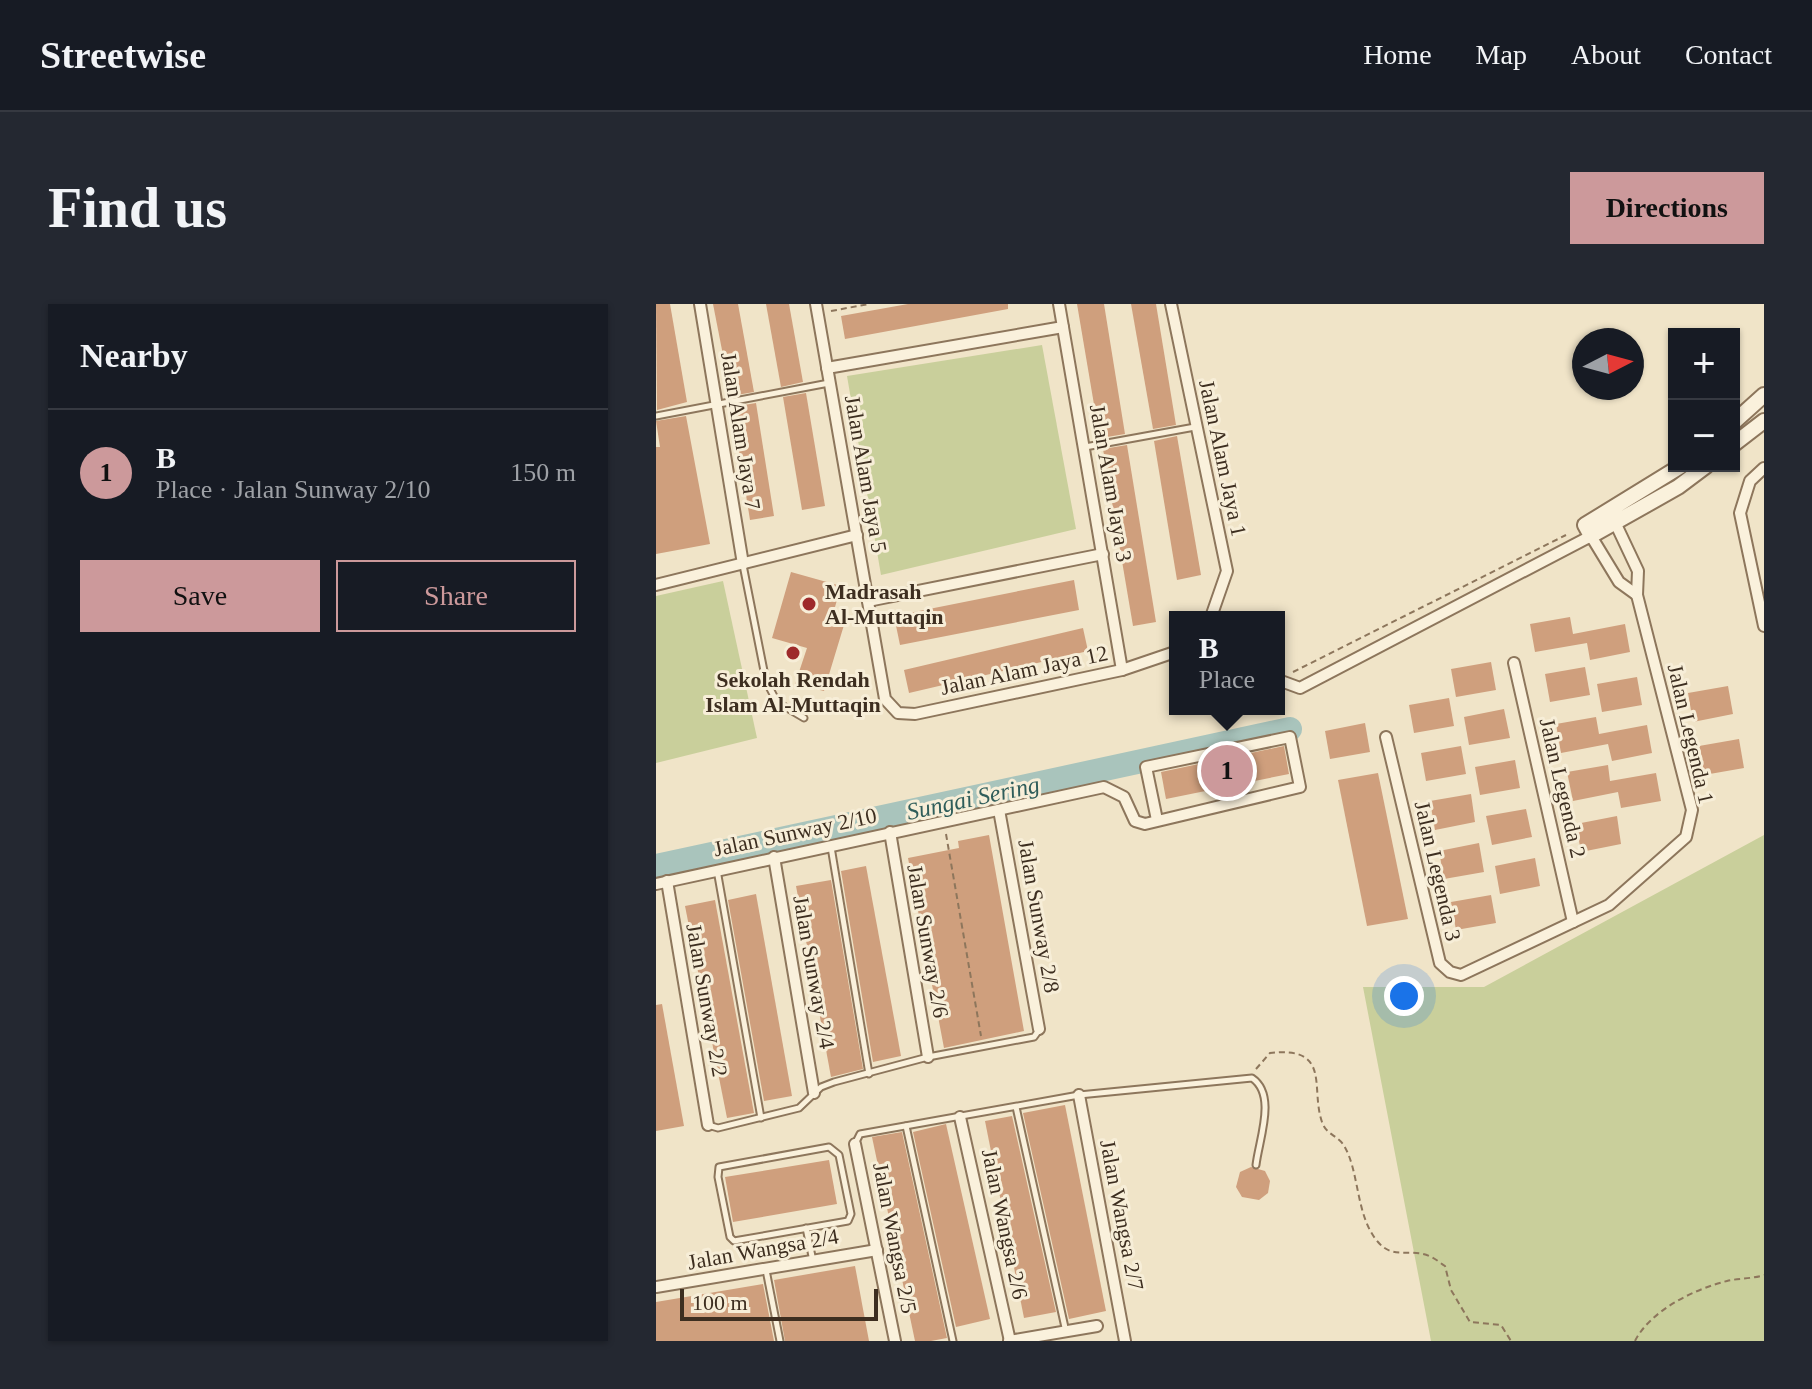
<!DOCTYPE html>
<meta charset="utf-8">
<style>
:root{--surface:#171b24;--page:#242831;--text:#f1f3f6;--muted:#9ea1a6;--line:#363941;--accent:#cc999b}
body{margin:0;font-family:Georgia,serif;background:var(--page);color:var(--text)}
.controls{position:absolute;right:24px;top:24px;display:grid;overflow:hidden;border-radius:0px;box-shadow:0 2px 6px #0004}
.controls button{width:72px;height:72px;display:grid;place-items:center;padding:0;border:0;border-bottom:2px solid var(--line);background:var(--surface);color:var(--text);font:40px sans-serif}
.compass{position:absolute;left:916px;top:24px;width:72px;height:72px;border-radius:50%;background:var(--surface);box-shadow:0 2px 6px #0004;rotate:84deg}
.scale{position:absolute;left:24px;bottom:20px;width:198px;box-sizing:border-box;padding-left:8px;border:4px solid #3d2e20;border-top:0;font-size:22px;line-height:28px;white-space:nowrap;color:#3d2e20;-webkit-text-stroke:6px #f7eed8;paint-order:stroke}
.you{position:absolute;left:748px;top:692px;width:28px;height:28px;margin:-20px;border:6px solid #fff;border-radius:50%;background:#1a73e8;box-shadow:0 0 0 12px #1a73e833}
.badge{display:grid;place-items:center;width:52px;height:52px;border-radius:50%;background:var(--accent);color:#111;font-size:26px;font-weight:700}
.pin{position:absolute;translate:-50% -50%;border:4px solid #fff;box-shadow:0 2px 8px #0006}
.popup{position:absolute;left:513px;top:307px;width:116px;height:104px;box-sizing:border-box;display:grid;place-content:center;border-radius:0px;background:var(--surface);filter:drop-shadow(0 2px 6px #0005);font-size:26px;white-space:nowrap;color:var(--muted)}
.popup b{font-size:30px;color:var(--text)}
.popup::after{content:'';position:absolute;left:50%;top:100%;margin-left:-16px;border:16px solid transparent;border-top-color:var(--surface)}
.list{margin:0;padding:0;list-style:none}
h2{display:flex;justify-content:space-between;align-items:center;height:104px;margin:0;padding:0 32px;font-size:34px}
h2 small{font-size:26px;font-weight:400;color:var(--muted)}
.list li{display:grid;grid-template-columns:52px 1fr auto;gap:24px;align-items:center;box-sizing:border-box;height:128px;padding:0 32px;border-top:2px solid var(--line)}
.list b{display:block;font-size:30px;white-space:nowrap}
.list p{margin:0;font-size:26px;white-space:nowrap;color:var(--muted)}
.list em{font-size:26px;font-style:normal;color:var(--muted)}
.actions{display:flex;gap:16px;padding:24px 32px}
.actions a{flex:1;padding:18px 0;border:2px solid var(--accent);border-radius:0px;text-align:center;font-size:28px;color:var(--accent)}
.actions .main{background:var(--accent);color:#111}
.map{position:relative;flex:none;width:1108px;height:1037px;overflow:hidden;border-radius:0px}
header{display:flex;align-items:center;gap:48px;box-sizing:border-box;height:112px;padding:0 40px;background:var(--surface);border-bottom:2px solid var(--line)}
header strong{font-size:38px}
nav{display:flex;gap:44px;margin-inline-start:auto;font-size:28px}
.intro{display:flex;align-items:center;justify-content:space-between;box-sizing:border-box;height:192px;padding:0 48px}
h1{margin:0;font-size:56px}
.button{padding:20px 36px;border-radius:0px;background:var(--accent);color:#111;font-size:28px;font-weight:700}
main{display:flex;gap:48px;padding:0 48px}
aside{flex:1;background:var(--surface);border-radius:0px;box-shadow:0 2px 6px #0004}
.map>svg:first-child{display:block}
.green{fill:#c9cf9b}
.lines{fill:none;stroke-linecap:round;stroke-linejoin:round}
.river{stroke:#a9c4bc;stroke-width:24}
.building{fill:#cf9f7d}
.service-casing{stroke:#8d765c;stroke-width:9}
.minor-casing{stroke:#8d765c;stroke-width:14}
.tertiary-casing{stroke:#8d765c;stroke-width:18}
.path{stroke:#8d765c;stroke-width:2;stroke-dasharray:6 4;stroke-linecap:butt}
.service{stroke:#faf1dc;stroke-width:5}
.minor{stroke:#faf1dc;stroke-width:10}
.tertiary{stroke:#faf1dc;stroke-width:14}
.poi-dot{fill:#9e2a2b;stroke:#f7eed8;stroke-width:3}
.labels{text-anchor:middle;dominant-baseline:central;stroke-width:6;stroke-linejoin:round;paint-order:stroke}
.street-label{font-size:22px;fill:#3d2e20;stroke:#f7eed8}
.poi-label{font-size:22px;font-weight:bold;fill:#3d2e20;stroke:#f7eed8;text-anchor:start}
.water-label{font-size:24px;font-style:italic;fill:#2f5d5a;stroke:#f7eed8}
</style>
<header>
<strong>Streetwise</strong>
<nav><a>Home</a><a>Map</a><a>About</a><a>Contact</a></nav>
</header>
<div class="intro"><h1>Find us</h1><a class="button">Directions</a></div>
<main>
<aside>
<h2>Nearby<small></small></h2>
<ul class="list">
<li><span class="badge">1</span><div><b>B</b><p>Place · Jalan Sunway 2/10</p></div><em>150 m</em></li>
</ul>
<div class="actions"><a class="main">Save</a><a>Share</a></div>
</aside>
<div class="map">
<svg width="1108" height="1037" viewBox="0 0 1108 1037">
<rect width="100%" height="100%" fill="#f0e4c8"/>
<g class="green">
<path d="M386,41l34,184 -195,46 -34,-199z"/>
<path d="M67,277l34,157 -101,25v-167z"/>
<path d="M1108,531v506h-333l-68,-354h121z"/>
</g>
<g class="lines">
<path class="river" d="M0,562l634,-137"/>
</g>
<g class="building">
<path d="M0,0h14l17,98 -30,8z"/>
<path d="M57,0h25l16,88 -23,4z"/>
<path d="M110,0h23l14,78 -22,5z"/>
<path d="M252,0h100v5l-163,30 -4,-23z"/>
<path d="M421,0h27l21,130 -24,4 -2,-4z"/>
<path d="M475,0h25l20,121 -23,4z"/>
<path d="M150,89l19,113 -23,4 -19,-113z"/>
<path d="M100,99l18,113 -24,4 -18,-113z"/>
<path d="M30,112l24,128 -54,10v-107h4l-4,-26z"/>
<path d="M521,132l24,139 -24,5 -23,-139z"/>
<path d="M471,141l29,177 -23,4 -30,-177z"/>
<path d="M135,268l50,14 -10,35 13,4 -20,66 -29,-7 12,-36 -35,-10z"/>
<path d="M418,276l5,30 -179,35 -6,-29z"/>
<path d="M914,313l3,17 52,-10 5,28 -40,8 -3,-17 -52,9 -5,-28z"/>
<path d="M427,324l5,23 -179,42 -5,-23z"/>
<path d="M835,358l5,28 -40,7 -5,-28z"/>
<path d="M929,363l5,28 -40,7 -5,-28z"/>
<path d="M981,373l5,28 -40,7 -5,-28z"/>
<path d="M1072,382l5,28 -40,8 -5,-29z"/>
<path d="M793,394l5,28 -40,7 -5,-28z"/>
<path d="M848,405l6,29 -41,7 -5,-28z"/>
<path d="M940,413l3,17 48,-9 5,28 -40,8 -4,-17 -47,9 -5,-29z"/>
<path d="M709,419l5,29 -40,7 -5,-28z"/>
<path d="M1083,435l5,29 -40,7 -5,-29z"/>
<path d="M628,442l5,28 -123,25 -5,-27z"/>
<path d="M805,442l5,28 -40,7 -5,-28z"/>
<path d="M859,456l5,28 -40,7 -5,-28z"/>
<path d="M952,461l2,16 46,-8 5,28 -40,7 -3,-16 -45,9 -6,-29z"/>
<path d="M722,469l30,146 -41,7 -29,-146z"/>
<path d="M815,490l4,28 -40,8 -5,-29z"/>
<path d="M870,505l6,28 -40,8 -6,-29z"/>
<path d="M961,512l4,28 -40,8 -5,-28z"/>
<path d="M333,531l35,196 -80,17 -36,-190 51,-10 -1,-7z"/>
<path d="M823,539l5,29 -40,7 -5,-28z"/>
<path d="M879,554l5,28 -40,8 -5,-28z"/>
<path d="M210,562l35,190 -28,6 -32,-191z"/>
<path d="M175,576l32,189 -32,8 -35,-191z"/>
<path d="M100,590l36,202 -28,5 -36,-201z"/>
<path d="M835,591l5,28 -40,7 -5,-28z"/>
<path d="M59,596l39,213 -27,5 -42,-212z"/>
<path d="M6,700l22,122 -28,5v-126z"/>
<path d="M409,801l41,206 -37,8 -46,-206z"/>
<path d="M356,812l44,196 -32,6 -39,-197z"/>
<path d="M290,820l44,195 -34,8 -43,-195z"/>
<path d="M246,828l45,206 -16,3h-16l-43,-204z"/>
<path d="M173,856l8,44 -104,18 -8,-45z"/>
<path d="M595,863l14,4 5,10 -2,12 -9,7 -17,-3 -6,-10 4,-15z"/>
<path d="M199,962l14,75h-84l-11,-61z"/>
<path d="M107,980l11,57h-118v-39z"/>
</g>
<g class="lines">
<defs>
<g id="service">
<path d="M0,112l173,-33"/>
<path d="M429,143l110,-20"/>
<path d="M87,261l23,116 11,21 27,16"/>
<path d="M175,543l38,227"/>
<path d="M61,566l44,248"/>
<path d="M360,803l50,225"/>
<path d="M52,821l10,3 81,-20 22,-21 13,-5 94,-25 106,-20 5,-7"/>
<path d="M250,822l47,215"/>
<path d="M199,840l5,-10 219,-39 173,-17c25,17 7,61 4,87"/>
<path d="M173,843l10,8 12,59 -3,7 -114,20 -4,-4 -12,-60 1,-10z"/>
<path d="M150,924l7,33"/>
<path d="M110,966l14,71"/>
</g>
<g id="minor">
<path d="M44,0l43,260"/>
<path d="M160,0l69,395 13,14 17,1 207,-44 53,-18"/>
<path d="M403,0l63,366"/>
<path d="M515,0l56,267 -16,46"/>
<path d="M171,64l236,-41"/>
<path d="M1108,164l-14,13 -10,32 24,113"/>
<path d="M0,281l201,-50"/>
<path d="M212,297l235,-47"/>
<path d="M858,359l59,259"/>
<path d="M625,377l19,7 291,-152 28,46 18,13"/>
<path d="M730,433l54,226 10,9 11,3 148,-70 77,-68 6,-27 -55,-215 1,-24 -26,-55"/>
<path d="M343,506l40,219"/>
<path d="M234,528l38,225"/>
<path d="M118,553l40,236"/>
<path d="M11,577l41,244"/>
<path d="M0,580l448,-97 20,10 11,24 10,3 155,-37 -10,-50 -144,30 11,53"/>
<path d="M423,791l46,246"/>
<path d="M304,813l50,224"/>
<path d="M199,840l40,197"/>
<path d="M0,983l221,-37"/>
<path d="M353,1037l88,-15"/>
</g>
<g id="tertiary">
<path d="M1078,118l30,-27"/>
<path d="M1078,140l30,-23"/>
<path d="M1025,162l-96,59 6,11 87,-49 28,-21"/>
</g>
</defs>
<use href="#service" class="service-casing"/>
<use href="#minor" class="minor-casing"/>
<use href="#tertiary" class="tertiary-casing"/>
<g class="path">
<path d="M175,7l38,-7"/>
<path d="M637,368l273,-137"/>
<path d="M290,530l35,202"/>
<path d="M600,765l14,-16c62,-7 40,35 52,69 4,12 14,13 21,22 17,26 12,72 35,98 15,18 33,6 51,14 6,2 11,7 16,10l6,24 19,32 31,3 10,16"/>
<path d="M979,1037c15,-30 59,-52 92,-60 12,-3 25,-2 37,-6"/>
</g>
<use href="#service" class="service"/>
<use href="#minor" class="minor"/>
<use href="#tertiary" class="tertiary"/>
</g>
<g class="poi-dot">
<circle cx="153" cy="300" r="8"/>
<circle cx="137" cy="349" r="8"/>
</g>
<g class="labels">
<g class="street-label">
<text transform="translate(85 127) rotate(81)">Jalan Alam Jaya 7</text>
<text transform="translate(567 154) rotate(78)">Jalan Alam Jaya 1</text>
<text transform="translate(210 170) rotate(80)">Jalan Alam Jaya 5</text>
<text transform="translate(455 179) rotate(80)">Jalan Alam Jaya 3</text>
<text transform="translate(368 366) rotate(-12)">Jalan Alam Jaya 12</text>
<text transform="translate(1035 430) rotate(77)">Jalan Legenda 1</text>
<text transform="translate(907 484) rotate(77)">Jalan Legenda 2</text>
<text transform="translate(139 528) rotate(-12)">Jalan Sunway 2/10</text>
<text transform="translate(782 567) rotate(77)">Jalan Legenda 3</text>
<text transform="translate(383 612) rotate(80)">Jalan Sunway 2/8</text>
<text transform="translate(272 637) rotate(80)">Jalan Sunway 2/6</text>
<text transform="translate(158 668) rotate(80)">Jalan Sunway 2/4</text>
<text transform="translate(51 696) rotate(80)">Jalan Sunway 2/2</text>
<text transform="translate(466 911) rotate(79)">Jalan Wangsa 2/7</text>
<text transform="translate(349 920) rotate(78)">Jalan Wangsa 2/6</text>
<text transform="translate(239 934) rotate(79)">Jalan Wangsa 2/5</text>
<text transform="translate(107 945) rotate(-10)">Jalan Wangsa 2/4</text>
</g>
<g class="poi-label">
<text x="169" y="287">Madrasah<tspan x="169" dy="25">Al-Muttaqin</tspan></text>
<text x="137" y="375" text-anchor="middle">Sekolah Rendah<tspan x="137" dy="25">Islam Al-Muttaqin</tspan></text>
</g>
<g class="water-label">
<text transform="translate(317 494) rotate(-12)">Sungai Sering</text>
</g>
</g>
</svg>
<div class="controls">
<button>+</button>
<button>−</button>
</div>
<svg class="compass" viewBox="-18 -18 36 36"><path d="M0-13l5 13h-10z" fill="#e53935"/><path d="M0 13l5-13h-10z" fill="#9ea1a6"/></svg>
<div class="scale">100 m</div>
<div class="you"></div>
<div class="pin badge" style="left:571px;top:467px">1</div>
<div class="popup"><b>B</b>Place</div>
</div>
</main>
